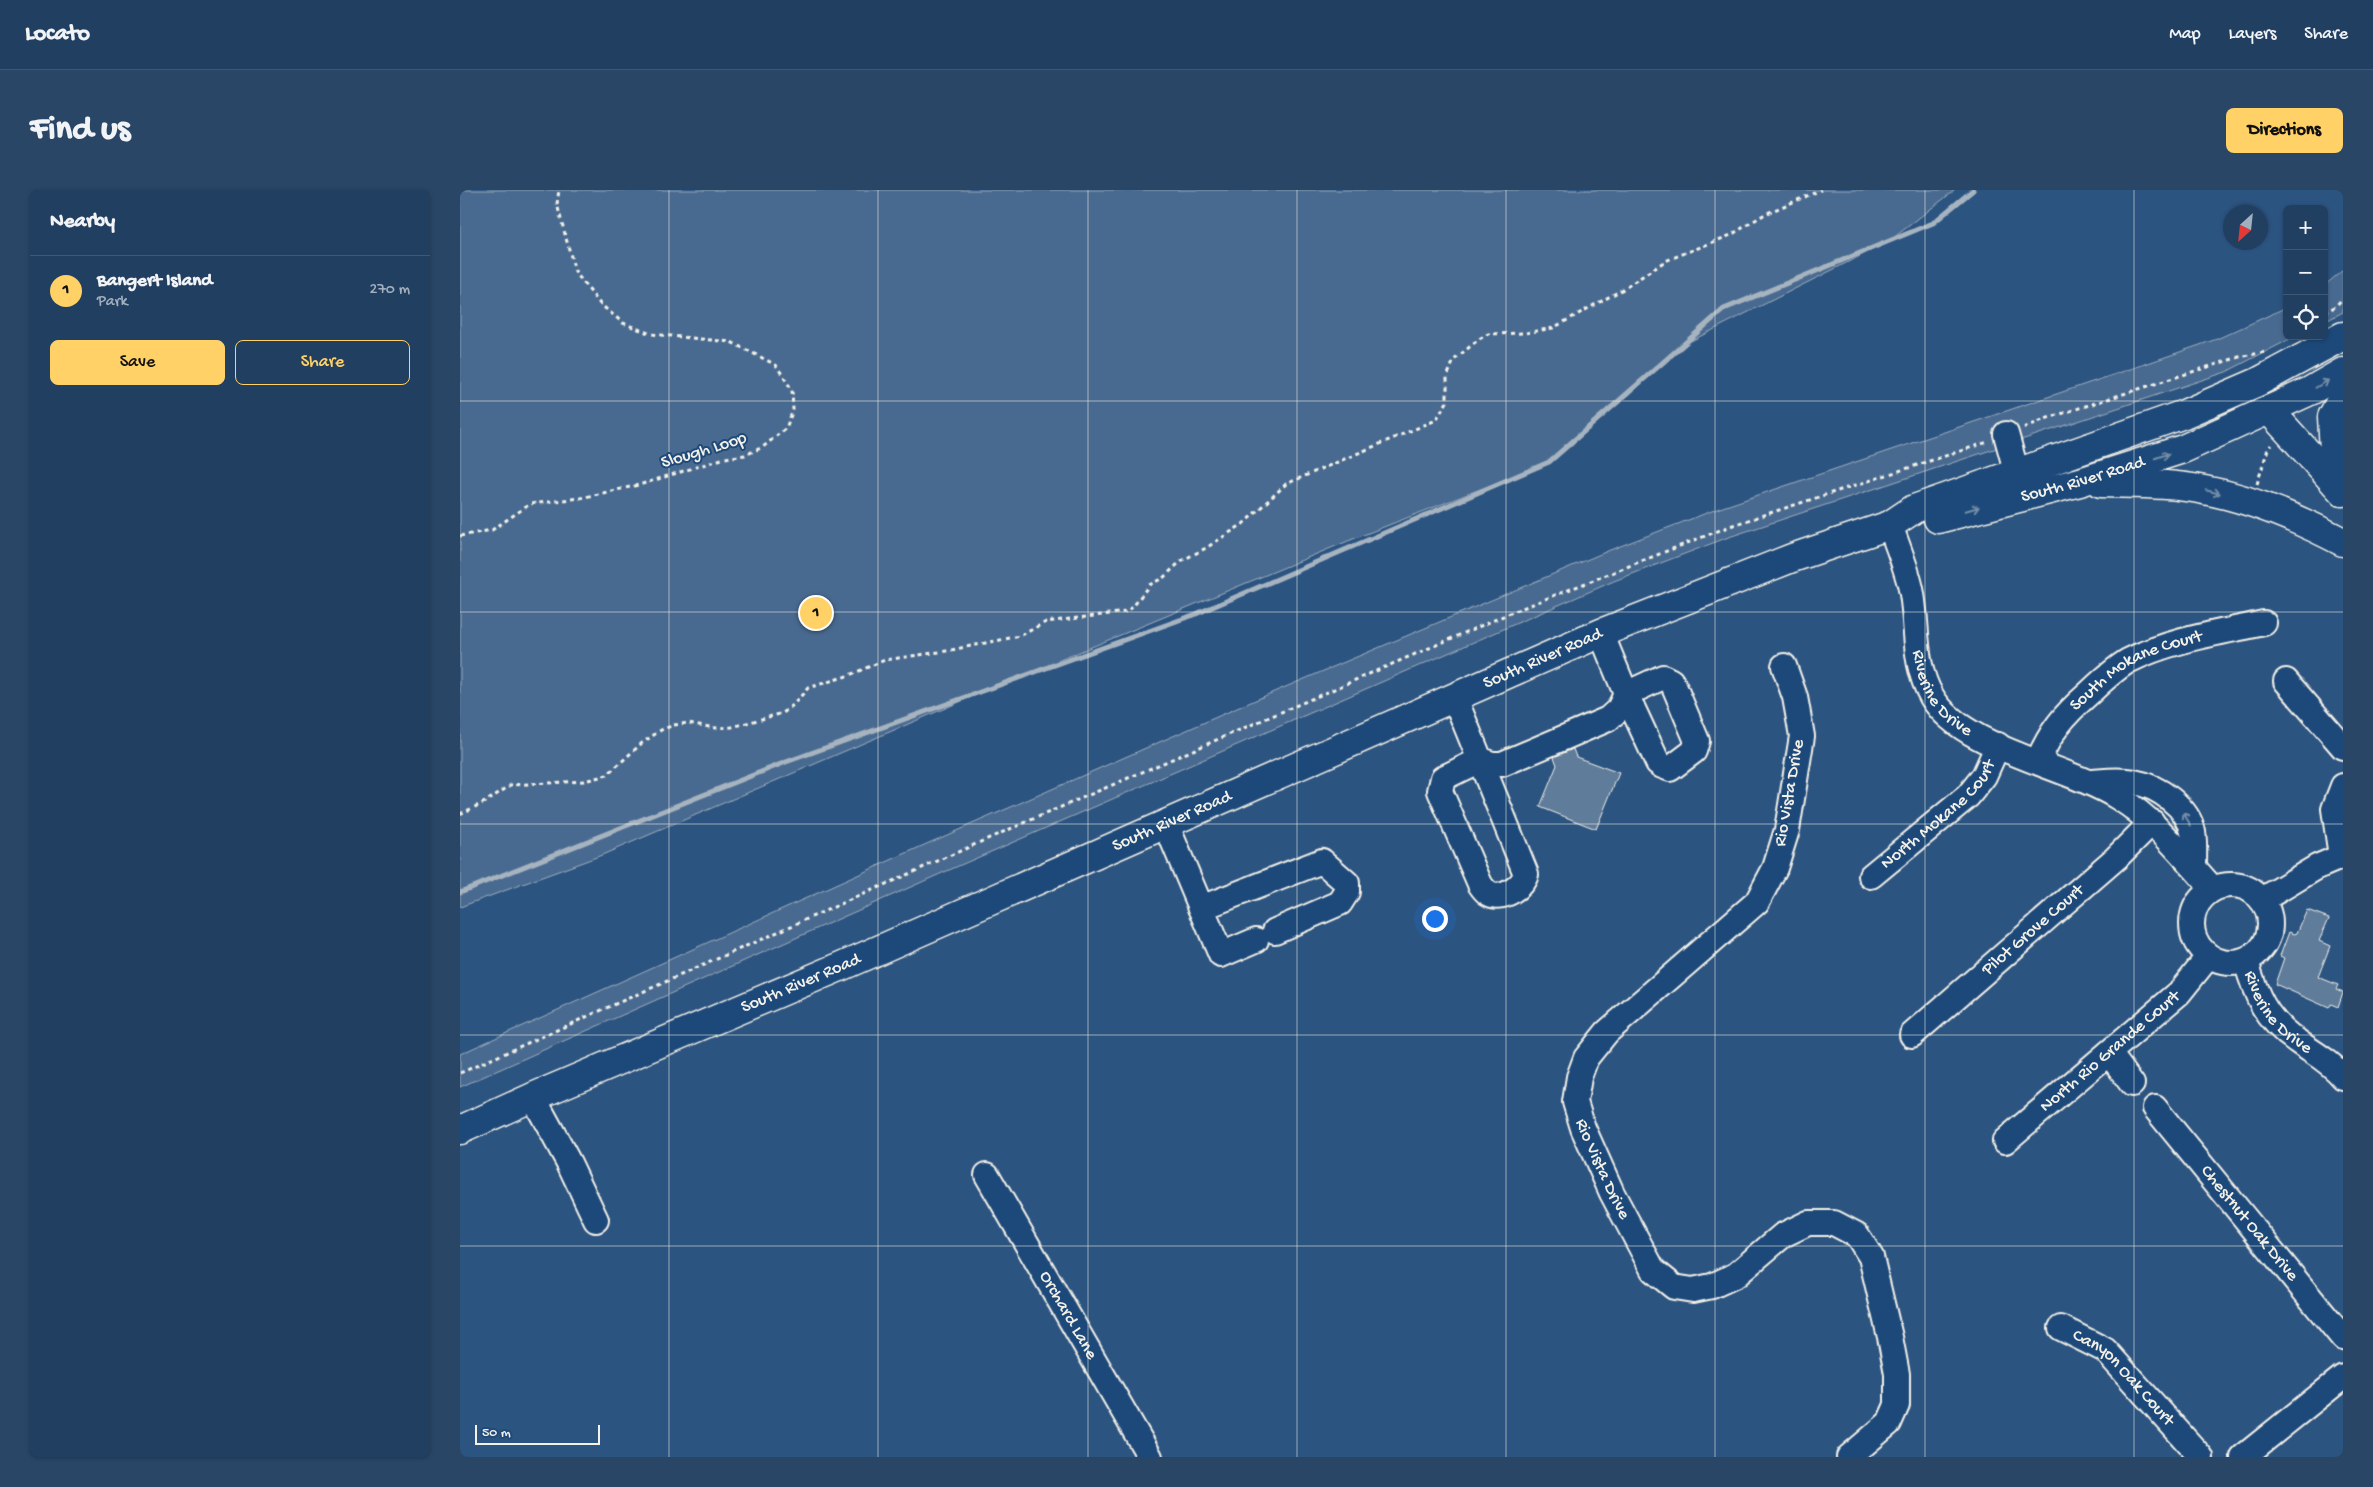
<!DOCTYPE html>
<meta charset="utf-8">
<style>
:root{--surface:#213f61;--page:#294667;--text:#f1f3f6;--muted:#a2afbd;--line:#3e5876;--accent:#ffd166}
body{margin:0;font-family:"Gochi Hand",sans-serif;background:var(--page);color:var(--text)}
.controls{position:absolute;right:15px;top:15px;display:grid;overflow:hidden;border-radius:8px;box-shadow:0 1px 4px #0004}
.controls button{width:45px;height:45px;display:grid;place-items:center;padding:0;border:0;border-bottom:1px solid var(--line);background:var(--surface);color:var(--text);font:25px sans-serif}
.compass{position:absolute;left:1763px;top:15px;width:45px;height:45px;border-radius:50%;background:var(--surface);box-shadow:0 1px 4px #0004;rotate:207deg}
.scale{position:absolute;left:15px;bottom:12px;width:125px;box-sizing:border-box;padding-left:5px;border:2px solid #f4f1e8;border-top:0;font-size:14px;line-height:18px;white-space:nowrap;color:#f4f1e8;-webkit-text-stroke:4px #1f4a7a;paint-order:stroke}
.you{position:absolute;left:974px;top:728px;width:18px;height:18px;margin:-12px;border:4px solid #fff;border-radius:50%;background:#1a73e8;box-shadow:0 0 0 8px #1a73e833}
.badge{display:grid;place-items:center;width:32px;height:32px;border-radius:50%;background:var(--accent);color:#111;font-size:16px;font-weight:700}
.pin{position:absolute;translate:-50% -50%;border:2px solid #fff;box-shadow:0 1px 5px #0006}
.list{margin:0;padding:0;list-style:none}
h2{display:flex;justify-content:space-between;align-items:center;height:65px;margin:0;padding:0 20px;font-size:21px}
h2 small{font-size:16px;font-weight:400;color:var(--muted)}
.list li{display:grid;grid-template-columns:32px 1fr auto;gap:15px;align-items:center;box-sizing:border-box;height:70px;padding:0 20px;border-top:1px solid var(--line)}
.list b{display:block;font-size:19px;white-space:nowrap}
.list p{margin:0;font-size:16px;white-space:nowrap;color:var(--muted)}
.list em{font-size:16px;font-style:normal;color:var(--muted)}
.actions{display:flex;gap:10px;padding:15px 20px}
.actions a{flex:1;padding:11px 0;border:1px solid var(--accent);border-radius:8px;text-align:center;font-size:18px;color:var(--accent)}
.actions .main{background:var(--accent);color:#111}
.icon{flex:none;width:28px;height:28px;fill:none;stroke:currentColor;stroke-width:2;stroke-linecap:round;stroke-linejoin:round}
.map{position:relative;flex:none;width:1883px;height:1267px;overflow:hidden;border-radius:8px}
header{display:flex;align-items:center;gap:30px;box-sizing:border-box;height:70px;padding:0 25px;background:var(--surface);border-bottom:1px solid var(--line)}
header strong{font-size:24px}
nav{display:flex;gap:28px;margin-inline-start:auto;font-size:18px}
.intro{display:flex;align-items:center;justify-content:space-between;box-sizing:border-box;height:120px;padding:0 30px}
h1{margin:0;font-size:35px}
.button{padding:12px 22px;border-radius:8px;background:var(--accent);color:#111;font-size:18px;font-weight:700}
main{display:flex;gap:30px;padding:0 30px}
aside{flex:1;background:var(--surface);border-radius:8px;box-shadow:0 1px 4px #0004}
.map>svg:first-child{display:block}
.green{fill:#496b90;stroke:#9eaebc}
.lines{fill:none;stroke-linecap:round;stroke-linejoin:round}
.stream{stroke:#a7b4c0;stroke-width:5}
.building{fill:#5e7b9a;stroke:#f4f1e8}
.minor-casing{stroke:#f4f1e8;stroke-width:28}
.major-casing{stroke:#f4f1e8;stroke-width:31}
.path{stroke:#f4f1e8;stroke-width:3;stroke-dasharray:4 4;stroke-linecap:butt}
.minor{stroke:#1f4a7a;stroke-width:24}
.major{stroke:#1f4a7a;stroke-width:28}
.oneway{stroke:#748da6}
.grid{fill:none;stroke:#f4f1e8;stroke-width:1;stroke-opacity:0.55}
.labels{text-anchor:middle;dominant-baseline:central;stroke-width:4;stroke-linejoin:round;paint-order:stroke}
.street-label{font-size:18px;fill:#f4f1e8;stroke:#1f4a7a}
</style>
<header>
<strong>Locato</strong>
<nav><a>Map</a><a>Layers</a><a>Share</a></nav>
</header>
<div class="intro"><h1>Find us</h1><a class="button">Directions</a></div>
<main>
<aside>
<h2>Nearby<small></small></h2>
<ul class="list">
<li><span class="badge">1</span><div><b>Bangert Island</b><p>Park</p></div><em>270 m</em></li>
</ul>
<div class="actions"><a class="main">Save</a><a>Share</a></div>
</aside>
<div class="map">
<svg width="1883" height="1267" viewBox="0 0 1883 1267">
<rect width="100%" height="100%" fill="#2c5481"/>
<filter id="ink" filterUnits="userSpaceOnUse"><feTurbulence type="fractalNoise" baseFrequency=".02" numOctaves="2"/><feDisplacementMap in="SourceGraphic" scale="10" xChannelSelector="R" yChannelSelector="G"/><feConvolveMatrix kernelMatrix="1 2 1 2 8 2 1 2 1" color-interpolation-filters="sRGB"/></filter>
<g filter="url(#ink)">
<g class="green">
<path d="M0,0h1495l-67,52 -205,103 -134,117 -201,79 -351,145 -395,169 -142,52z"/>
<path d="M1883,80v42l-19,10v-36z"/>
<path d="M1827,117v29h9l-70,36 -500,166 -112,43 -674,293 -480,213v-33l462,-208 354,-155 334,-141 107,-41 434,-147 66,-23z"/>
</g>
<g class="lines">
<path class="stream" d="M0,702l326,-130 410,-148 353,-152 175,-153 209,-86 40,-33"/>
</g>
<g class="building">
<path d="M1113,559l3,8 43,16 -23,56 -56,-22 17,-42 -3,-8z"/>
<path d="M1847,720l22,8 -10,23 11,5 -12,31 20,8 -2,4 7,3 -5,15 -7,-3 -2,4 -54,-24 9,-26 -4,-2 9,-24 5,2 3,-1z"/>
</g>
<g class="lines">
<defs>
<g id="minor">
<path d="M1546,244l16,58"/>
<path id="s1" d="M1430,335c8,23 18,46 22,69 6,35 1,71 20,103 30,52 135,68 187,101 38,24 64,58 94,91"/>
<path id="s2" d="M1324,476l11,31 7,39 -15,94 -12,38 -18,34 -150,130 -21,26 -7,19 -4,25 8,26 29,65 41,77 21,17 19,3 19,-4 24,-11 47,-40 25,-12h26l23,12 14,22 19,80 7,37v31l-8,18 -40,34"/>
<path d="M1203,487l8,4 3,5 23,55 -3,10 -24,18 -8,-3 -4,-3 -32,-69z"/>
<path d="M1826,491l57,66"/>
<path d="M994,506l26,64 12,4h10l106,-45 11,-10 7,-15 -25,-61"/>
<path d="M1020,570l46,114c-3,13 -25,28 -38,19 -3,-2 -6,-6 -8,-9l-40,-93 3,-13z"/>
<path id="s3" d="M1578,571c13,-30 25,-45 49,-66 13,-12 26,-25 41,-34 42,-21 90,-28 136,-38"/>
<path d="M1632,592c14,-1 28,-3 42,0 24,4 54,25 59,50 2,11 1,23 1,34"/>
<path d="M706,634l55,131 35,-15"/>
<path d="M1881,666l-7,-47 9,-23"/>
<path id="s4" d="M1411,686l97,-80 16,-20 14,-31"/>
<circle cx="1771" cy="734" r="39"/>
<path d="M1802,710l55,-33 26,-11"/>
<path d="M741,718l121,-47 25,22v9l-7,11 -65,28"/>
<path id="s5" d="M1786,771c10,35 19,58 51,80 16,12 33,20 46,36"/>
<path id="s6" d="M1452,845l204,-177 36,-36"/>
<path d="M1649,863l23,31"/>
<path d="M73,907l36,66 27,57"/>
<path id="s7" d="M1695,918l188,230"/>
<path id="s8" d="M1545,951l174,-148 29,-36"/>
<path id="s9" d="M527,985l163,282"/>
<path id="s10" d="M1601,1138l44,22 96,107"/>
<path d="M1783,1267l100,-80"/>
</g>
<g id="major">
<path d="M1809,220l74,82"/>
<path d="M1641,293c34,1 69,0 103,7 49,9 95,29 139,52"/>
<path d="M1876,294l-4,-67 11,-20"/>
<path id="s11" d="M1478,329l142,-37 103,-33 127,-58 33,-19"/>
<path id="s12" d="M0,940l73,-33 309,-131 759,-333 191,-75 98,-33 24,-16 270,-95 74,-32 85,-46"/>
</g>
</defs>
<use href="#minor" class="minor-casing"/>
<use href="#major" class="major-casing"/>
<g class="path">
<path d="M1864,122l11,-5 8,-9"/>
<path d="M1564,238l21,-9 194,-62 26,-5"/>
<path d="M1797,294l11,-35 3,-4"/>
<path d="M0,346l32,-6 38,-26 50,-6 59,-13 86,-27 20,-3 18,-8 23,-19 7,-18 -1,-20 -16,-25 -45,-23 -80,-8 -28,-11 -23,-19 -25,-32 -18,-68 2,-14"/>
<path d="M0,624l25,-12 26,-17 73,-4 23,-6 35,-32 19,-13 13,-5 14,-2 27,5 17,-1 51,-14 10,-8 15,-17 39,-12 38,-16 61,-9 74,-15 26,-14 79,-10 8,-5 16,-22 14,-7 18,-17 25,-13 37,-24 43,-40 150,-64 11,-18v-25l7,-17 25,-21 9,-5 38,-1 27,-5 72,-40 40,-27 66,-26 34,-21 56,-24"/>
<path d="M0,883l534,-237 521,-225 218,-86 255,-83"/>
</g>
<use href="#minor" class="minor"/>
<use href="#major" class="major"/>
</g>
<defs><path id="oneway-shaft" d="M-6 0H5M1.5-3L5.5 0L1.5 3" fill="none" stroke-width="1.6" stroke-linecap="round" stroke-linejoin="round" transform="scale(1.25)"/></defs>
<g class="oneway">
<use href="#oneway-shaft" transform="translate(1862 194) rotate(-30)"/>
<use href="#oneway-shaft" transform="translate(1702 266) rotate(-18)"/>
<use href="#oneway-shaft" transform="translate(1753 302) rotate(14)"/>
<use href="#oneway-shaft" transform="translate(1512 319) rotate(-16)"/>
<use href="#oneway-shaft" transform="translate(1727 629) rotate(-121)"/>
</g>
</g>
<path class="grid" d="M209,0v1267M418,0v1267M628,0v1267M837,0v1267M1046,0v1267M1255,0v1267M1465,0v1267M1674,0v1267M0,211h1883M0,422h1883M0,634h1883M0,845h1883M0,1056h1883"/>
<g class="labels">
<g class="street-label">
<text transform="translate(244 261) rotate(-17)">Slough Loop</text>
<text stroke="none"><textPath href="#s11" startOffset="150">South River Road</textPath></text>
<text stroke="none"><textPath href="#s12" startOffset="1181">South River Road</textPath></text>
<text stroke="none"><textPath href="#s3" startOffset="139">South Mokane Court</textPath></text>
<text stroke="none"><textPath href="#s1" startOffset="180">Riverine Drive</textPath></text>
<text transform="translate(1330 603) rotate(-80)">Rio Vista Drive</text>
<text stroke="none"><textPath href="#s4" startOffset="92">North Mokane Court</textPath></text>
<text stroke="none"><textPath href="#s12" startOffset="776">South River Road</textPath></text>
<text stroke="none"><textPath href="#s6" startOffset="160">Pilot Grove Court</textPath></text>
<text stroke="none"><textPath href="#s12" startOffset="371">South River Road</textPath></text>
<text stroke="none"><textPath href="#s5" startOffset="62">Riverine Drive</textPath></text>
<text stroke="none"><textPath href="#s8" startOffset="138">North Rio Grande Court</textPath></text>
<text stroke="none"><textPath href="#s2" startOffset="596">Rio Vista Drive</textPath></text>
<text stroke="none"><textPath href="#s7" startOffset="149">Chestnut Oak Drive</textPath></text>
<text stroke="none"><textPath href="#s9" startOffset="162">Orchard Lane</textPath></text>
<text stroke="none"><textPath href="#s10" startOffset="81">Canyon Oak Court</textPath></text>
</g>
</g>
</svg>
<div class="controls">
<button>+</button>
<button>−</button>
<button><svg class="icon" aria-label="locate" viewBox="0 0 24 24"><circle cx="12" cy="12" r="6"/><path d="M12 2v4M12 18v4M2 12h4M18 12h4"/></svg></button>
</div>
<svg class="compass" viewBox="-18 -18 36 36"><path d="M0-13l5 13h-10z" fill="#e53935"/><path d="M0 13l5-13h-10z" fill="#a2afbd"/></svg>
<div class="scale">50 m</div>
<div class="you"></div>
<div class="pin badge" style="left:356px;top:423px">1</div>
</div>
</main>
